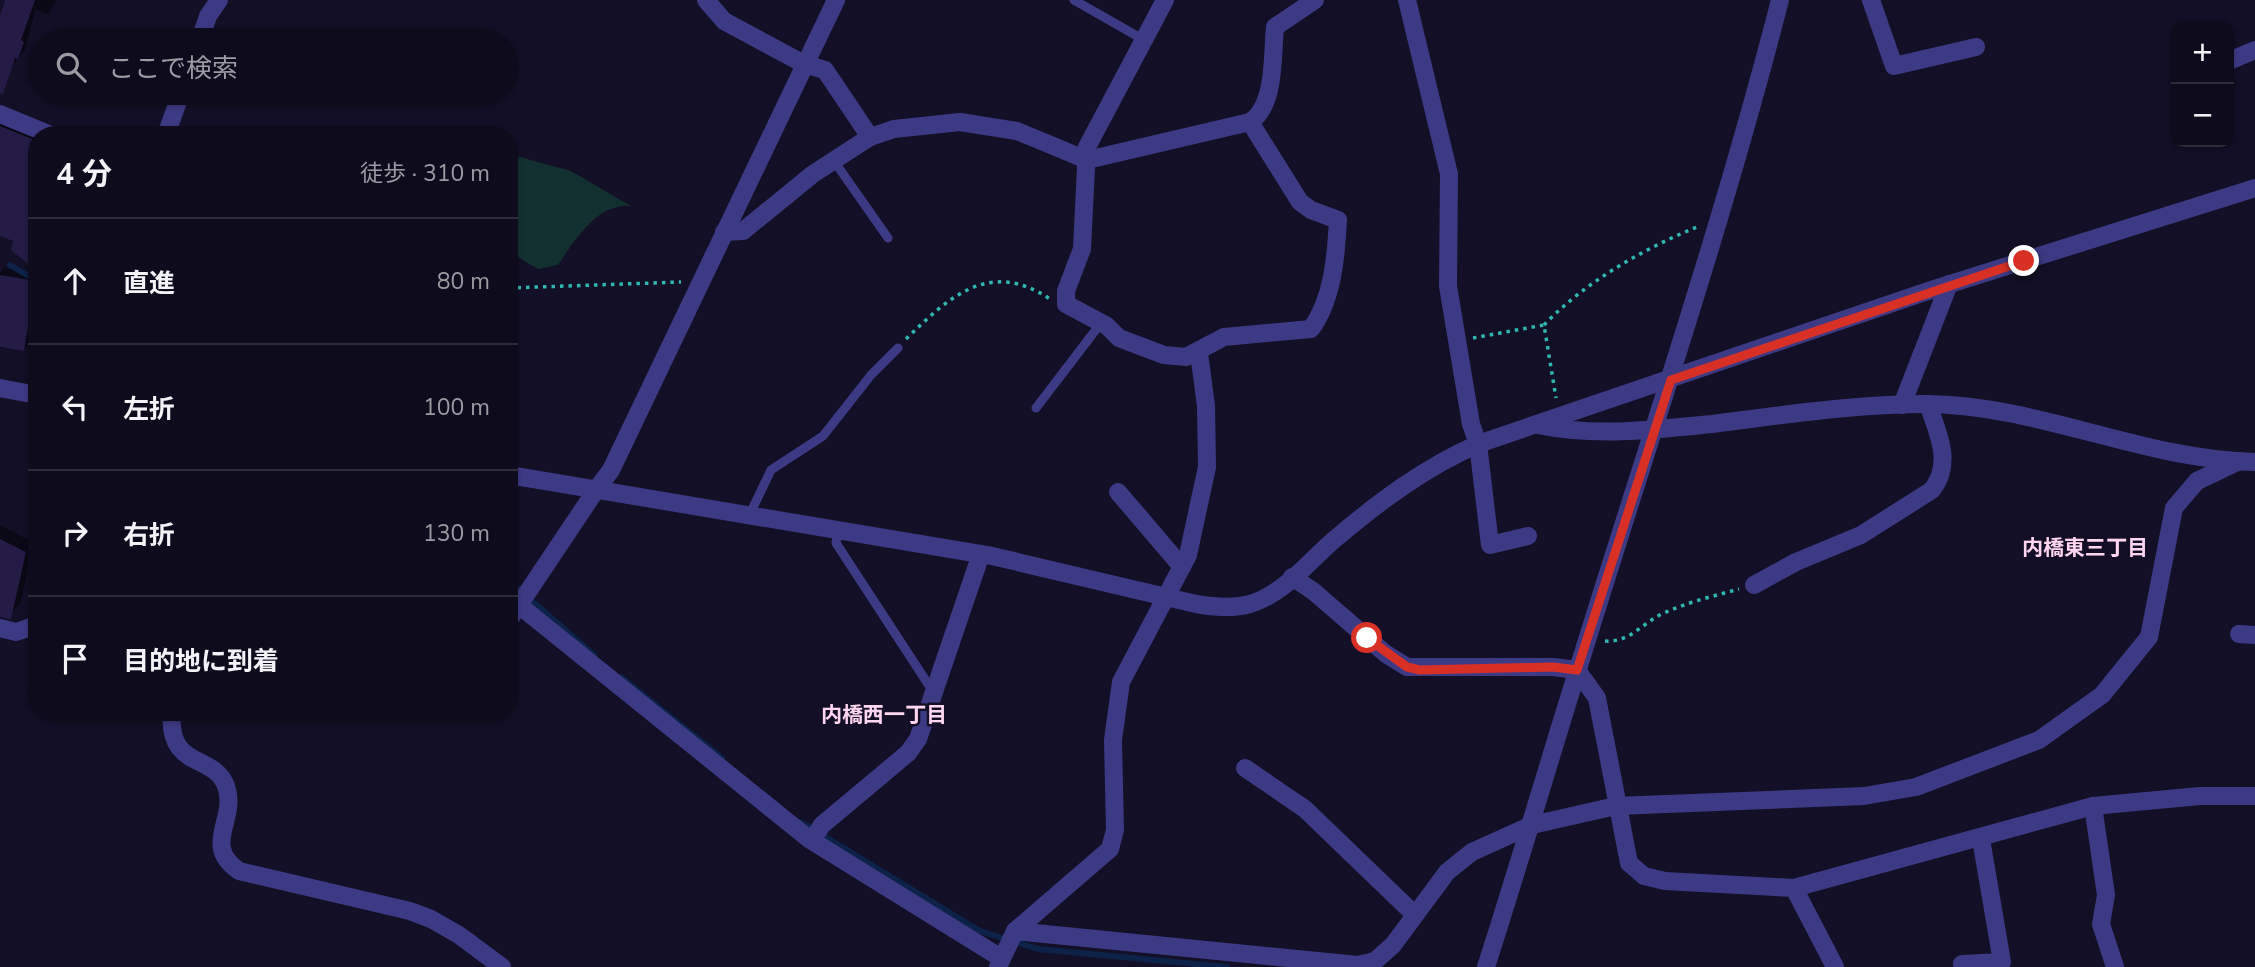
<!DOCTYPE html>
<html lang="ja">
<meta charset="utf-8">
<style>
:root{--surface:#0e0b1c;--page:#171425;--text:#f1f3f6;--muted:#9b9ba3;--line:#2e2b3b}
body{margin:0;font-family:"Nunito Sans","Noto Sans JP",sans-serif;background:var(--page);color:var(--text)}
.controls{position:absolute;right:21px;top:21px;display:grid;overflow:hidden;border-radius:14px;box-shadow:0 2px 5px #0004}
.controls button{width:63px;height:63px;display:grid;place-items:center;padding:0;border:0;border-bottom:2px solid var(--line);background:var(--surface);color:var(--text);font:35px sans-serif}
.stop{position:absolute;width:21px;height:21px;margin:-16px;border:5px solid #d93025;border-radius:50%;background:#fff}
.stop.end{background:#d93025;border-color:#fff;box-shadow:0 2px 7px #0008}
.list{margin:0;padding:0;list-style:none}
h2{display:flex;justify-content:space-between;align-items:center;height:91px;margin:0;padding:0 28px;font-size:30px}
h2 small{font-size:23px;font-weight:400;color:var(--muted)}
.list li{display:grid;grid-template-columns:46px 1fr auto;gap:21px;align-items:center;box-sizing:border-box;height:126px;padding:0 28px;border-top:2px solid var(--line)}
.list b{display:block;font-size:26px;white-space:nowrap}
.list em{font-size:23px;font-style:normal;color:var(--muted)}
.icon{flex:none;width:38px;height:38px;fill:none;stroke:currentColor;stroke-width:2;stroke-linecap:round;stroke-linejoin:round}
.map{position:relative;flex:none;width:2255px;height:967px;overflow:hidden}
.search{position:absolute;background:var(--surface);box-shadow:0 2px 5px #0004;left:28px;top:28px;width:490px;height:77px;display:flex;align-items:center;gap:18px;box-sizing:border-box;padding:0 24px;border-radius:38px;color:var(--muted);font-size:26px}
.panel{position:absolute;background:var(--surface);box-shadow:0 2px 5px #0004;left:28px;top:126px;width:490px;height:595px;border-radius:28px}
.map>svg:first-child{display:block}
.green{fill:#12302f}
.shadow{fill:#0007}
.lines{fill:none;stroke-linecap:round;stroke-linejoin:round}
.stream{stroke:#0c2248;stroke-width:6}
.building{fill:#241b47}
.path{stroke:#2fb8b0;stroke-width:3.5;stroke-dasharray:3.5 5;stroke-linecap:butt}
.service{stroke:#3d3a85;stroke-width:9}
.minor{stroke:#3d3a85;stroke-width:18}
.tertiary{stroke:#3d3a85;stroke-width:18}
.route{stroke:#d93025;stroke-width:9}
.labels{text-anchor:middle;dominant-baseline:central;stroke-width:5;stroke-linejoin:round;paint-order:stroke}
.neighbourhood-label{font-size:21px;font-weight:bold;fill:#ffd6f0;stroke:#130f26}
</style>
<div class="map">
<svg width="2255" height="967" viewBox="0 0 2255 967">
<rect width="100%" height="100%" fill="#130f26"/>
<path class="green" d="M509,154l62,17 60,35c-34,-3 -56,34 -73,59l-20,4 -22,-13 -7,-9z"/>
<g class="shadow">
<path d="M7,0h50l-9,14 -13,-4 -10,41 -14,15 -11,-4v-41z"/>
<path d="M0,116l37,19v134l-21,-29 -16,-6z"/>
<path d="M4,268l33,5v33l-6,36 -7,7 -24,-1v-75z"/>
<path d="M0,525l34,18 -14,61 -9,9 -11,-6z"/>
</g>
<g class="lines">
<g class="stream">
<path d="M10,265l27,16"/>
<path d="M509,581l85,74"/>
<path d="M621,677l101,81"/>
<path d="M801,822l179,109 58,18 189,18"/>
</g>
</g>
<g class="building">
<path d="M5,0h30l-14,40 3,2 -6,17 -3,-1 -12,36 -3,-1v-77z"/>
<path d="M0,126l37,15v130l-26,-21 2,-9 -13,-5z"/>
<path d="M0,275l36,6 -12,70 -24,-4z"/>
<path d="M0,539l26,13 -15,67 -11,-2z"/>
</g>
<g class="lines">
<g class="path">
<path d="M509,288l172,-6"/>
<path d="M1544,325c41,-43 99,-76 153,-98"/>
<path d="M1473,338l71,-13 12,73"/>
<path d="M906,339c44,-43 84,-80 144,-40"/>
<path d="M1605,641c25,2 38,-19 59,-28 24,-11 50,-17 75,-24"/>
</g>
<g class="service">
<path d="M1074,0l70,40"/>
<path d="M834,161l54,77"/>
<path d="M1036,408l65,-85"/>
<path d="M749,516l22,-46 52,-34 48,-61 27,-27"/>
<path d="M838,531l-2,12 94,144 5,3"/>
</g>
<g class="minor">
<path d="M706,0l18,21 80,43 21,6 45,67"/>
<path d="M1165,0l-78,147 -5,102 -16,42v13l41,22 12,12 45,17 22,2 38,-20 87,-8c22,-30 25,-73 27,-109l-27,-10 -11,-8 -50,-80"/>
<path d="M1407,0l42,174 -1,112 23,138 7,20 12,101 38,-9"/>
<path d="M1871,0l23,66 82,-19"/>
<path d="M2229,61l26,-11"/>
<path d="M0,114l51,21"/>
<path d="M724,232l19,-1 70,-57 57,-37 24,-8 66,-7 57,9 70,29 163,-38c26,-17 22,-67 25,-95l40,-27"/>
<path d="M1902,405l47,-121"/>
<path d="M1118,492l64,75"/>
<path d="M1292,577l21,14 73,63 21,13h146l24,3 20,28 32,165 15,13 21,5 129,7 299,-82 107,-10h55"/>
<path d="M1754,585l42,-23 65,-27 71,-45c21,-27 6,-56 -4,-86"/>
<path d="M520,606l289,233 192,119"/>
<path d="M509,620l87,-130"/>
<path d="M0,628l16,4 21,-7"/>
<path d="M2239,634l16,1"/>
<path d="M172,712c-5,58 42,41 54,74 12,34 -25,59 13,85l171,40 21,8 28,16 43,32"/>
<path d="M1245,768l60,41 110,106"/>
<path d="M2093,806l13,89 -5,29 14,43"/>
<path d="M812,840l10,-15 86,-72 10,-14 63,-185"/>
<path d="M1794,888l41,79"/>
<path d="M1015,931l343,34 17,-4 18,-16 54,-73 25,-20 60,-27 84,-19 248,-10 52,-9 123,-47 63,-45 47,-58 25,-129 23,-27 42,-20"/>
<path d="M998,967l17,-36 95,-82 5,-19 -2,-90 8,-58 67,-127 19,-88 -1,-61 -7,-53"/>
<path d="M1963,967l-1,-3 40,-2 -21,-123"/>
</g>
<g class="tertiary">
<path d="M200,40l8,-24 11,-16"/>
<path d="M166,135l15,-42"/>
<path d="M0,388l37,7"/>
<path d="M1538,425c57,12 116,5 174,-1 71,-9 143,-20 215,-20 112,1 217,56 328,58"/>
<path d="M509,475l483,81 204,48c18,3 36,5 54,0 34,-10 59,-43 85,-65 45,-38 89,-71 143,-95l456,-155 321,-101"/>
<path d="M596,490l15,-20 225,-470"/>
<path d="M1486,967c32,-99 61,-199 92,-298 69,-223 144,-443 202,-669"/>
</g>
</g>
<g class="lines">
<path class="route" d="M1367,638l40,29 13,3 133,-3 24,3 94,-290 353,-119"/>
</g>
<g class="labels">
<g class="neighbourhood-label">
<text x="2085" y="548">内橋東三丁目</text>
<text x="884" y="715">内橋西一丁目</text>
</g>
</g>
</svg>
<div class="controls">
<button>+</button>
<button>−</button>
</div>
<div class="stop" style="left:1367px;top:638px"></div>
<div class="stop end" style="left:2024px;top:261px"></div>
<div class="search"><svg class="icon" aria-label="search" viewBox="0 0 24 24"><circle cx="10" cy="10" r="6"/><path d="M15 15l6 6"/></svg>ここで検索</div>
<section class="panel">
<h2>4 分<small>徒歩 · 310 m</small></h2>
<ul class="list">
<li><svg class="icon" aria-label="ahead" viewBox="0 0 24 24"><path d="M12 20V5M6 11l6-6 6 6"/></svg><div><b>直進</b></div><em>80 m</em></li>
<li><svg class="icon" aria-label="left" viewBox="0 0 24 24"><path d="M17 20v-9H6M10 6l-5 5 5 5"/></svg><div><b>左折</b></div><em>100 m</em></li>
<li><svg class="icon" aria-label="right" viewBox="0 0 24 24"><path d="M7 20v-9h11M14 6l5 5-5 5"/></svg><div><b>右折</b></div><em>130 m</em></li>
<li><svg class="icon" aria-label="arrive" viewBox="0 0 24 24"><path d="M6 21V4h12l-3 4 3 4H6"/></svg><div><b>目的地に到着</b></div></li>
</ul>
</section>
</div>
